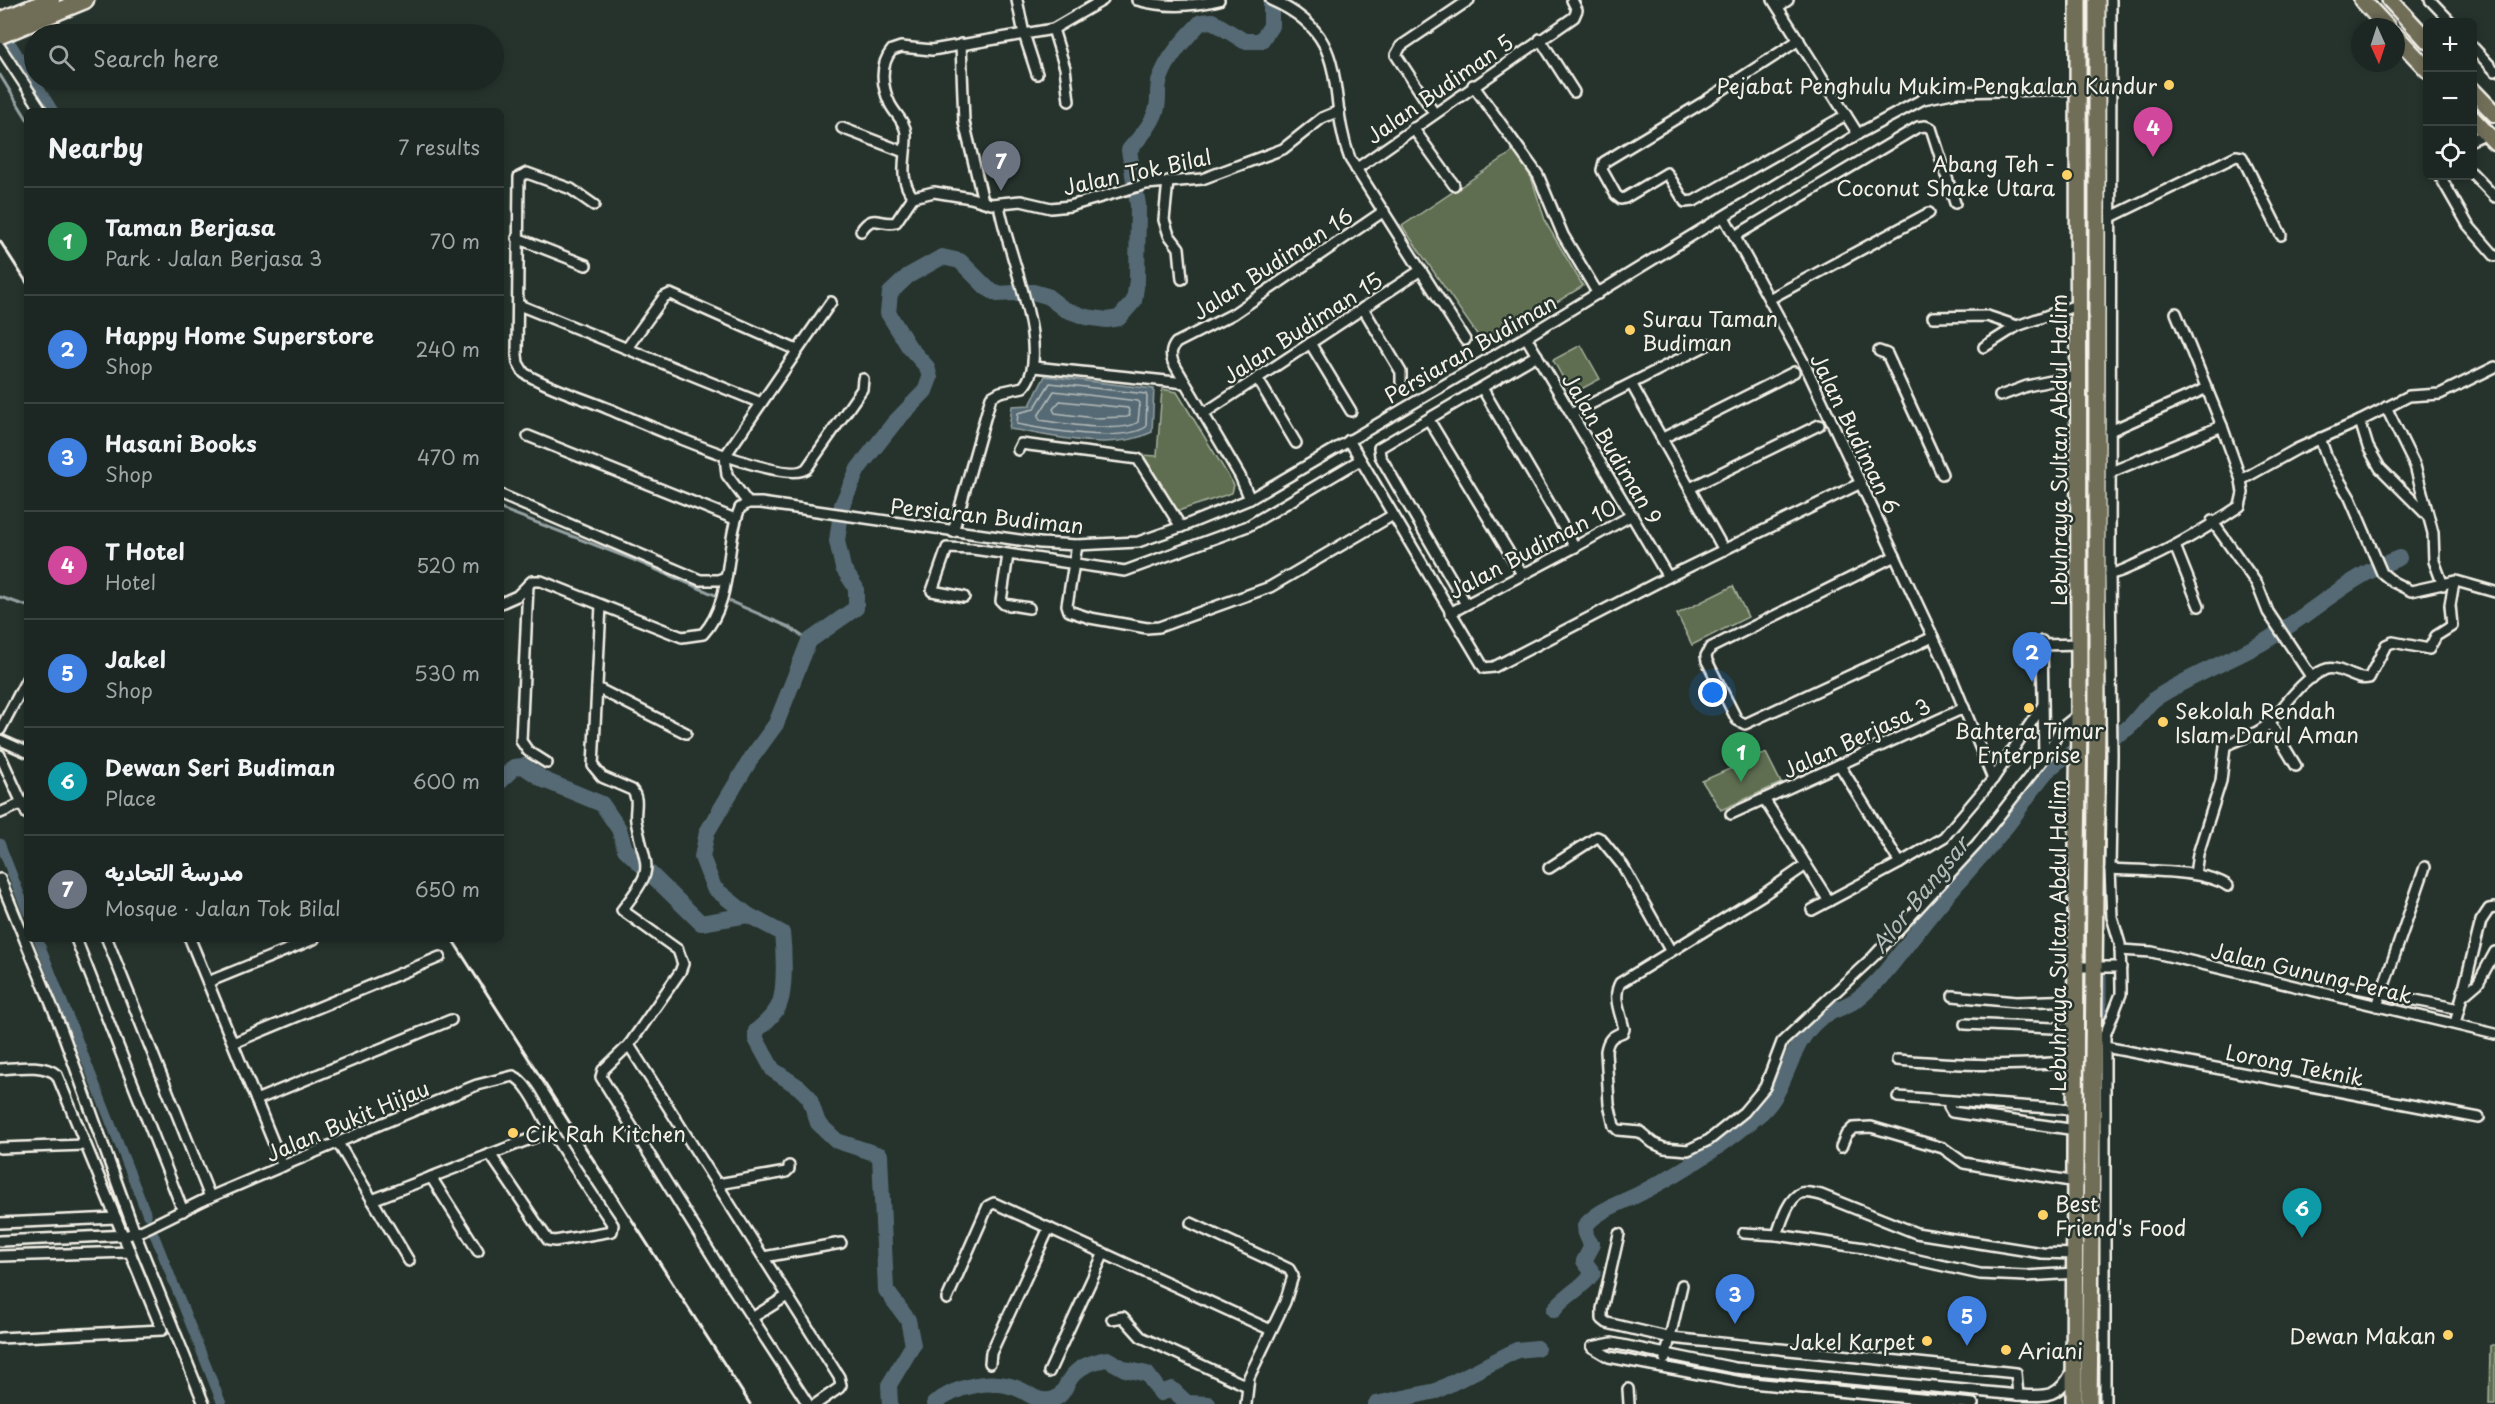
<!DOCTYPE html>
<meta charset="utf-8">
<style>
:root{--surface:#1c2622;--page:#29322f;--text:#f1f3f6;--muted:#a0a5a5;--line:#3a4340;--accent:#2563eb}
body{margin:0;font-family:"Playpen Sans","Playpen Sans Arabic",sans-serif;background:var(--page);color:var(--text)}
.controls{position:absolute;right:18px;top:18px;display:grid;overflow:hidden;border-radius:9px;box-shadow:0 3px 9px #0003}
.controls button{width:54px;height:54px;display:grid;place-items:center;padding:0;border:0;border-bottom:2px solid var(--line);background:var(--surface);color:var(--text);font:30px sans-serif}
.compass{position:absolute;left:2351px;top:18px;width:54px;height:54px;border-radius:50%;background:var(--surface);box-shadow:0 3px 9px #0003;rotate:177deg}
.you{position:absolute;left:1713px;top:693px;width:21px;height:21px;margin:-15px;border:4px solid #fff;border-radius:50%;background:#1a73e8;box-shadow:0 0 0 9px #1a73e833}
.badge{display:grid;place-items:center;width:39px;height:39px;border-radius:50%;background:var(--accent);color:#fff;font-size:20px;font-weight:700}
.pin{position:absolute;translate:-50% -50px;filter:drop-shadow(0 2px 3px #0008)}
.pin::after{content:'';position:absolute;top:32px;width:21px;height:18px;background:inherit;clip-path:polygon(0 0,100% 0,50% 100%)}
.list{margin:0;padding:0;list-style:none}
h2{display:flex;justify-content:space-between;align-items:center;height:78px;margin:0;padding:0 24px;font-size:26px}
h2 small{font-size:20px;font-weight:400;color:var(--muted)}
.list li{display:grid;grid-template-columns:39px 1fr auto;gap:18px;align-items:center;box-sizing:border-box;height:108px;padding:0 24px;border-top:2px solid var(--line)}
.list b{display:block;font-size:22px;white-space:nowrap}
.list p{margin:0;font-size:20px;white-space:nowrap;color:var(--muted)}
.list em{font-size:20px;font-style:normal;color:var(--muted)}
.icon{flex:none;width:33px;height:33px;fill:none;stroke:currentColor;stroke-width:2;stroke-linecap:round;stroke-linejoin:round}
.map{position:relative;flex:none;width:2495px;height:1404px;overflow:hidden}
.search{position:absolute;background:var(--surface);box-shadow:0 3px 9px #0003;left:24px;top:24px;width:480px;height:66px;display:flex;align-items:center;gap:15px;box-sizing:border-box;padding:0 21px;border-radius:33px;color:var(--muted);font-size:22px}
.panel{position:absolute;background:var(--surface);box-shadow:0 3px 9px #0003;left:24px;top:108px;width:480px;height:834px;border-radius:9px}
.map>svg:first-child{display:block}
.green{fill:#5e6e51;stroke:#a9b09c;stroke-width:1.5}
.water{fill:#566b74;stroke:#95a1a2;stroke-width:1.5}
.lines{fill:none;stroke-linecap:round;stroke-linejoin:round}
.shore{stroke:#b5bbba;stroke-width:1.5}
.stream{stroke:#95a1a2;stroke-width:3}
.canal{stroke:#566b74;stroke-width:9}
.river{stroke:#566b74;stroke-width:16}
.street-casing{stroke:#f4f1e8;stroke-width:14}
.primary-casing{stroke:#f4f1e8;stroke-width:20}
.highway-casing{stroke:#f4f1e8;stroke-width:21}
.street{stroke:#26332d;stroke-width:9}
.primary{stroke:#716e59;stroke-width:15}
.highway{stroke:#716e59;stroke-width:16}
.rail{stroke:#f4f1e8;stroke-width:3}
.poi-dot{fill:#ffd166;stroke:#26332d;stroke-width:2}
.labels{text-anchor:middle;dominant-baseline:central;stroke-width:5;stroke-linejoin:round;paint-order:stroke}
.poi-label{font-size:21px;fill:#f4f1e8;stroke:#26332d;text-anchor:start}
.street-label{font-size:21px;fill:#f4f1e8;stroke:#26332d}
.water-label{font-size:22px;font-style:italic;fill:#b5bbba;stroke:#26332d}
</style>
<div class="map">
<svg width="2495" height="1404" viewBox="0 0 2495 1404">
<rect width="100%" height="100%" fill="#26332d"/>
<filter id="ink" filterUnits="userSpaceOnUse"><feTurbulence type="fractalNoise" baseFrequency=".0167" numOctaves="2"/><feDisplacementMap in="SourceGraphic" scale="12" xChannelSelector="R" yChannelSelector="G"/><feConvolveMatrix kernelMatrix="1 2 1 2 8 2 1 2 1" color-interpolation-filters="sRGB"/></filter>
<g filter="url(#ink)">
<g class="green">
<path d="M1514,151l17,26 15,46 37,63 -98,60 -83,-120z"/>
<path d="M1581,345l19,34 -28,15 -19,-34z"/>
<path d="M1162,389l15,3 57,93 -2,8 -54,18 -35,-56 14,1z"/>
<path d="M1733,586l15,31 -56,28 -15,-31z"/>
<path d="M1766,753l15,30 -60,27 -19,-29z"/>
<path d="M2490,1345h5v59h-6z"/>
</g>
<path class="water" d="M1045,376l109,13 -2,43c-42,21 -99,3 -143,-3l3,-23 18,-1z"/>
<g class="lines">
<g class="shore">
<path d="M1050,383l96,11 1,3 -1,30c-24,16 -100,3 -129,-3l1,-11 16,-4z"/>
<path d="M1054,391l84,10 2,2 -2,19c-16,12 -77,1 -98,-2l-2,-4z"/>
<path d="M1060,401l68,7 2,7 -3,2 -33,1 -39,-5 -2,-4z"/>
</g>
<g class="stream">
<path d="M0,75l27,44"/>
<path d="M501,509l133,51 155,67 20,14"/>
<path d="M0,597l27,9"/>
</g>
<g class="canal">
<path d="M3,30l51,81"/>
<path d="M0,843l27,69"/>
<path d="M2103,870l2,-108"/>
<path d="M38,939l109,276"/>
<path d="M2102,976v64"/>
<path d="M154,1234l68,170"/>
<path d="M2099,1289l2,-88"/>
<path d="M2099,1404v-83"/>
</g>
<g class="river">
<path d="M501,781l13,-14 9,-1 21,14 58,24 17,25 6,20 76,74 47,-8"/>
<path d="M1554,1310c11,-15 28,-21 39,-37l-9,-12 8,-15 -6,-10 -1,-10c14,-17 37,-23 56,-33 42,-22 85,-49 121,-81 26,-24 27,-68 56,-92 11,-9 26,-12 38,-20 27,-20 47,-51 68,-77 26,-34 57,-65 84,-99 13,-17 24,-36 38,-52 22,-23 49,-27 76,-40 14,-7 21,-25 34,-34 33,-22 72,-36 106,-55 47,-27 85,-66 137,-85"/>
<path d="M890,1404l-1,-19 24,-40 -5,-25 -22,-30 -6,-135 -43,-14 -19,-18 -9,-26 -9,-9 -27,-18 -17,-31v-8c8,-7 17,-14 22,-24 8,-14 6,-57 4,-74l-34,-18 -34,-27 -12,-31 5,-25 45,-75 24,-33 33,-83 47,-33v-20l-13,-20 -6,-27 5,-36 16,-36 36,-46 31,-32 5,-13 -3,-11 -18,-20 -21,-34 2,-20 18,-17 34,-19 18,4 27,27 10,6 36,-2 14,4 17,13 22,8 21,3 12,-2 15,-17 3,-21 1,-75 -9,-55c10,-12 22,-24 27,-39 4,-10 0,-21 4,-32 8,-23 25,-40 41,-57l11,-1 32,20h17l10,-15v-26"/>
<path d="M934,1404c23,-19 59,-27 87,-14 11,5 16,12 29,10 15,-2 15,-18 24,-26 8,-9 22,-13 33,-15l18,10 22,5 14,19 11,-4 15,14 21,1"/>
<path d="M1376,1404l60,-13 81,-41 20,-2"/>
</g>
<defs>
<g id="street">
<path d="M1017,0l7,34 13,40"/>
<path d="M1103,0l-50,29 -121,21 -31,-3 -9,3c-13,15 -10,37 -2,54 5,10 15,18 16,29 1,24 -9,44 7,64l21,-5 37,6 20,6 30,-3 30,7 19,-2 76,-22 56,-5 19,-7 62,-23 39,-31 17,-7"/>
<path d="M1137,0c28,8 54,7 82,0"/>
<path d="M1271,0c83,36 54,92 79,159l115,181"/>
<path d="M1773,0l85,134"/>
<path d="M2430,0l21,22"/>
<path d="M1778,7l10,-7"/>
<path d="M1053,29l12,39 4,33"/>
<path d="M1540,39l34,53"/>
<path d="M1799,40l-97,63 -98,59 -2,8 14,25 5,4 4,-1 42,-25 18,29 9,-1 152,-86"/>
<path d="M961,44l3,78 19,79"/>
<path d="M2472,46l23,25"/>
<path d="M0,47l42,64"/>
<path d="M1473,85l65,90 25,60 35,59"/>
<path d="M1434,113l-38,-58 5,-9 68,-46"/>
<path d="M842,128l62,24"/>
<path d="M1413,128l41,57"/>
<path d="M2472,140l15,-7"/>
<path d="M1356,169l218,-152 3,-7 -5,-10"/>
<path d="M2472,173l23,24"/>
<path d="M2440,176l28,49 27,31"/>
<path d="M1168,181l-4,39 5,15 10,13 3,31"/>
<path d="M594,205l-23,-16 -44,-16 -8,4 -2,178 1,8 6,10c26,16 57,24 85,36 29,12 177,79 198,59l55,-79 1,-10"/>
<path d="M1724,217l82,150 142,302 45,110"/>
<path d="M2111,217l113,-55 12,-6 6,1 39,78"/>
<path d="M861,231c12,-19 19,-5 35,-9l17,-25"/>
<path d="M1735,236l183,-109 7,-1 6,2 24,75"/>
<path d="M517,238l69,27"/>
<path d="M1769,299l160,-86"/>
<path d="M519,305l242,98"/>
<path d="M1363,308l38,64v10"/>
<path d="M2176,313l46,113 19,54"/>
<path d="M1933,317l54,-1 30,10"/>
<path d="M1526,337l142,240"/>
<path d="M1310,343l41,68"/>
<path d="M1984,347l33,-21 63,-22"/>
<path d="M627,348l37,-51 6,-3 127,56"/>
<path d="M1879,351l8,3 55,120"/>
<path d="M1034,367l151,16"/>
<path d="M1257,378l39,65"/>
<path d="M1632,385l92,165"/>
<path d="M1482,388l93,159"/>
<path d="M2000,396l27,-10 53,-11"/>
<path d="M2386,407l29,59 18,67 1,28 9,24"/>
<path d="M1573,413l136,-69"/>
<path d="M1203,414l218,-144"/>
<path d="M1429,420l93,154"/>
<path d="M2360,421l8,26 12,21 47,47"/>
<path d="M2110,431l97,-43"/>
<path d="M528,436l207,83"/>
<path d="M1663,438l131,-66"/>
<path d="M2320,438l8,23 22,37 32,75 11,9 18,9 45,-10 39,11"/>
<path d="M1349,440l135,228 10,-1 174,-90 193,-94"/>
<path d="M1018,450l3,-6 117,15 43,68"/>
<path d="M2111,472l111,-46"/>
<path d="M1690,488l129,-63"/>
<path d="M501,495l199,85h18l8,-3"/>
<path d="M1250,499l-10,-23 -67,-114c-3,-8 -2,-13 3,-19l57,-29 151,-103"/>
<path d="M748,503l-21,-28 -2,-19 106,-154"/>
<path d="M2212,521l45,63 11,28 44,66"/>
<path d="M953,532l38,-135 9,-5 23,-5c32,-32 -19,-142 -24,-183"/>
<path d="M1077,545l-10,60 2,6 21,7 57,10 12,-1 111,-40 123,-72"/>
<path d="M2175,546l24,60"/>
<path d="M1008,555l-7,46 3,3 25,4"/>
<path d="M1895,556l-185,92 -4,8 1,5 30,59 8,4 188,-87"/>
<path d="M2110,574c9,-1 18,-6 27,-10 37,-16 70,-36 103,-58l3,-13 -2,-13 56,-31 63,-28 49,-25 31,-2 55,-27"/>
<path d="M528,585l-7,156 7,10 19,12"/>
<path d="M964,597l-32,-6 15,-43 26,1 152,22 123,-45 112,-66"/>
<path d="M501,603l16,-7 15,-15h9l141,56 21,-3c31,-34 21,-87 37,-126l8,-5h13l279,40 37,2 61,-3 43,-15 69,-28 276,-162 332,-203 65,-35 34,-7 121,-3"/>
<path d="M1466,604l-86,-148 -1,-8 158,-93"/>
<path d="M601,605l-8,161 9,11 30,13c8,10 2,20 4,31 10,51 21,44 -14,89l56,40 5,14 -3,8 -51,73 -26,25 -2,7 125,201 82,126"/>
<path d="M1450,613l125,-66 57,-32"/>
<path d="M2042,641l2,117"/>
<path d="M2042,645l37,-1"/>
<path d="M597,688l89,45"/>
<path d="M2270,723l26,43"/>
<path d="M0,730l27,-51"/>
<path d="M0,740l27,12"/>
<path d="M0,755l27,59"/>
<path d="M1839,764l61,99"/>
<path d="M1764,799l65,102"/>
<path d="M0,813l23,-10"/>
<path d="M1731,814l233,-106"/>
<path d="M1806,865l-42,29 -144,89c-8,14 1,31 4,46l-1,3c-11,4 -15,7 -17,19l3,53 5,22 4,4 22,2 13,11 11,5 24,2 21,-10 35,-28 21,-25 17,-45 92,-86 103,-112 71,-91 12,-24 19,-15"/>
<path d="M1549,868l48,-31 4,2 22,27 47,84"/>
<path d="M2110,869c31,2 94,0 118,17"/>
<path d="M2195,874l3,-20 23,-73 4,-35c14,-8 34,-11 45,-24 16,-17 31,-42 54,-52 14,-7 30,12 45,8l17,-33 7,-3 36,7 7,-13 16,-10 -2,-21 4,-23"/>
<path d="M0,879l61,149 74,205 69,171"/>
<path d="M1812,910l88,-47 44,-26 49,-58 50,-74"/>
<path d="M76,939l107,272"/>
<path d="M107,939l103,258"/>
<path d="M190,939l93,227"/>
<path d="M2120,950l32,2 343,82"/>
<path d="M2077,967h44"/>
<path d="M208,982l106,-43"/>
<path d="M2347,986l112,23"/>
<path d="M2464,995l14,-12 17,-31"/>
<path d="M1953,996l63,6 61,-2"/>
<path d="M2377,1006l48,-139"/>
<path d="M1965,1024l111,5"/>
<path d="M2455,1024l26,-103 8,-12 6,-1"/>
<path d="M233,1043l207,-86"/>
<path d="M629,1045l210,332 2,8 -2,3 -23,16"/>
<path d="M2105,1047l374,71"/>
<path d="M1897,1060c63,5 117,7 179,1"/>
<path d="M0,1069c17,-1 43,-6 57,6l105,255 -162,8"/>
<path d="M1898,1097l178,13"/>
<path d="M256,1100l195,-80"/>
<path d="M1949,1101v6l3,5 124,18"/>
<path d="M338,1143l71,118"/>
<path d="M1841,1147l5,-12 7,-7 18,-1 72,21 21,15 112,19"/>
<path d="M0,1148l85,-3"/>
<path d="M431,1177l47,74"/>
<path d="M718,1184l68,-12 3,-3v-3"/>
<path d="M372,1200l179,-69"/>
<path d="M0,1223l116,-5"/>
<path d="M1191,1223l98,46 4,7 -8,26 -36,75 -3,27"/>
<path d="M1744,1233l33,2 87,13 116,26 46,2 50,-3"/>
<path d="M1619,1234l-17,75v10l5,4 64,15 345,35 2,22"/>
<path d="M1777,1235c4,-12 11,-37 24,-42 6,-2 14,1 20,2l95,38 126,20 34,1"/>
<path d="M0,1241l128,-6 15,-5 67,-33 171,-73 96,-39 36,-9c15,5 30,42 39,56 19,31 40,62 61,93l-1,6 -57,10 -7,-1 -58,-86"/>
<path d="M0,1256l131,-4"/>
<path d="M764,1257l77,-14"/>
<path d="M947,1299l41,-93 6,-3 277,127"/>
<path d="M752,1318l35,-22"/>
<path d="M1112,1319l11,-2 18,20 106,49"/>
<path d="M1592,1347l20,-4 123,25 283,27c27,1 40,4 54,-24"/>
<path d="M1592,1347l17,10 132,25 232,22"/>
<path d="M1665,1359l17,-74"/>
<path d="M990,1363l1,-10 58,-125"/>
<path d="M1049,1372l55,-119"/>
<path d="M1628,1389l1,15"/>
<path d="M2105,1404v-369l16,-41v-8l-1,-42 -8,-27 -2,-48 2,-114 -2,-181 1,-574"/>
</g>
<g id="primary">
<path d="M2362,0l25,27"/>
<path d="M2390,0l38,41"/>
<path d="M2396,36l32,34"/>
<path d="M2472,90l23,24"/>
<path d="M2472,118l23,24"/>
<path d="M2074,1404l2,-497 3,-184 -1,-723"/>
<path d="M2089,1404l8,-683v-721"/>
</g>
<g id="highway">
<path d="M0,21l51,-21"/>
<path d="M0,35l85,-35"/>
</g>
</defs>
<use href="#street" class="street-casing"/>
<use href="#primary" class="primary-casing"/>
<use href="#highway" class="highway-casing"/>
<use href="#street" class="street"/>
<use href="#primary" class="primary"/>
<use href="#highway" class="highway"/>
<g class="rail">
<path d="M0,241l27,42"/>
<path d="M452,939l298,465"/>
</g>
</g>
</g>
<g class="poi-dot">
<circle cx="2169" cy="85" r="6"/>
<circle cx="2067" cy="175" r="6"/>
<circle cx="1630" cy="330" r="6"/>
<circle cx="2029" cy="708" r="6"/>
<circle cx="2163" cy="722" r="6"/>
<circle cx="513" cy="1133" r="6"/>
<circle cx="2043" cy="1215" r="6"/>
<circle cx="2448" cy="1335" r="6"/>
<circle cx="1927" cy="1341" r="6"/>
<circle cx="2006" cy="1350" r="6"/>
</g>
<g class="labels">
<g class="poi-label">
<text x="2157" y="85" text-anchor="end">Pejabat Penghulu Mukim Pengkalan Kundur</text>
<text x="2055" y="163" text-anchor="end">Abang Teh -<tspan x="2055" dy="24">Coconut Shake Utara</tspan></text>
<text x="1642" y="318">Surau Taman<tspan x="1642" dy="24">Budiman</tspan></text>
<text x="2175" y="710">Sekolah Rendah<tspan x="2175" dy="24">Islam Darul Aman</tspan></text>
<text x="2029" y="730" text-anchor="middle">Bahtera Timur<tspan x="2029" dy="24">Enterprise</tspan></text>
<text x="525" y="1133">Cik Rah Kitchen</text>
<text x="2055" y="1203">Best<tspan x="2055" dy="24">Friend's Food</tspan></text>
<text x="2436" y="1335" text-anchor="end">Dewan Makan</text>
<text x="1915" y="1341" text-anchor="end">Jakel Karpet</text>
<text x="2018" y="1350">Ariani</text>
</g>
<g class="street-label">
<text transform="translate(1439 88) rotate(-35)">Jalan Budiman 5</text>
<text transform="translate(1137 171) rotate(-12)">Jalan Tok Bilal</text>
<text transform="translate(1272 263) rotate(-33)">Jalan Budiman 16</text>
<text transform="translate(1302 327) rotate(-33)">Jalan Budiman 15</text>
<text transform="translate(1470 348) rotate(-30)">Persiaran Budiman</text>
<text transform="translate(1856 433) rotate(64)">Jalan Budiman 6</text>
<text transform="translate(1613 448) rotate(59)">Jalan Budiman 9</text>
<text transform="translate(2058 450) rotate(-90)">Lebuhraya Sultan Abdul Halim</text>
<text transform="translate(987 515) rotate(6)">Persiaran Budiman</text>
<text transform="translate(1532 548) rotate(-28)">Jalan Budiman 10</text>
<text transform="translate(1856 737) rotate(-25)">Jalan Berjasa 3</text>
<text transform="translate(2057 936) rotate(-90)">Lebuhraya Sultan Abdul Halim</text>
<text transform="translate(2312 972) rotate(13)">Jalan Gunung Perak</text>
<text transform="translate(2295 1064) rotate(11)">Lorong Teknik</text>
<text transform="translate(347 1120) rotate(-23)">Jalan Bukit Hijau</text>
</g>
<g class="water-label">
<text transform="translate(1919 894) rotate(-51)">Alor Bangsar</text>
</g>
</g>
</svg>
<div class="controls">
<button>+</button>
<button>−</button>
<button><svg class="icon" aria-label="locate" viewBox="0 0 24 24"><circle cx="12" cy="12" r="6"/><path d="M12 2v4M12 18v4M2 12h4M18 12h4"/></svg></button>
</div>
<svg class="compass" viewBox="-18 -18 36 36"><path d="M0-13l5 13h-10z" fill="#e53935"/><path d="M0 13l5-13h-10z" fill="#a0a5a5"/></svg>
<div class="you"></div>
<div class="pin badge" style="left:1741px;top:782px;background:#2e9e5b">1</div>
<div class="pin badge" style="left:2032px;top:682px;background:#3f7fe0">2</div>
<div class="pin badge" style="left:1735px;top:1324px;background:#3f7fe0">3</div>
<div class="pin badge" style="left:2153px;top:157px;background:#d1479c">4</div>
<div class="pin badge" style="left:1967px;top:1346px;background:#3f7fe0">5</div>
<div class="pin badge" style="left:2302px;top:1238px;background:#0f9aa8">6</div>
<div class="pin badge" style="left:1001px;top:191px;background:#6b7280">7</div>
<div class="search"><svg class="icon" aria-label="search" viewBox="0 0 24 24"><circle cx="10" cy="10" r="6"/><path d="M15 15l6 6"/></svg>Search here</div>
<section class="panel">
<h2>Nearby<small>7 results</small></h2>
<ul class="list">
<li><span class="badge" style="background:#2e9e5b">1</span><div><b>Taman Berjasa</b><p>Park · Jalan Berjasa 3</p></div><em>70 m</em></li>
<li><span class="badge" style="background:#3f7fe0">2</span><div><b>Happy Home Superstore</b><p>Shop</p></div><em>240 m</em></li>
<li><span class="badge" style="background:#3f7fe0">3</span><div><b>Hasani Books</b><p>Shop</p></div><em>470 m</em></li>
<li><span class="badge" style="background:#d1479c">4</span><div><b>T Hotel</b><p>Hotel</p></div><em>520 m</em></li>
<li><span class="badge" style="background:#3f7fe0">5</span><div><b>Jakel</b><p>Shop</p></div><em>530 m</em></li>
<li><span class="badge" style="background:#0f9aa8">6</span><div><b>Dewan Seri Budiman</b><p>Place</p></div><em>600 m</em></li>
<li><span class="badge" style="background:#6b7280">7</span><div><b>مدرسة التحاديه</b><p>Mosque · Jalan Tok Bilal</p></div><em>650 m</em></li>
</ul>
</section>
</div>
